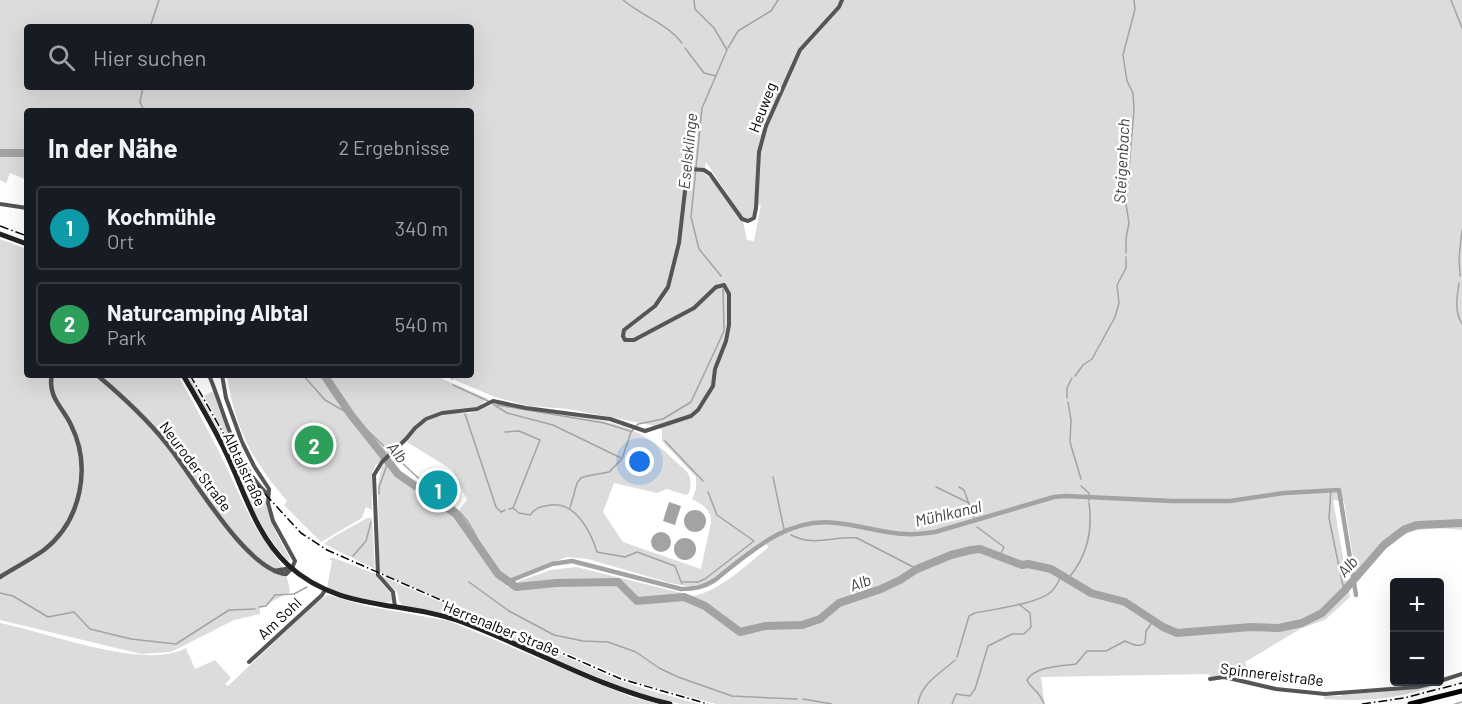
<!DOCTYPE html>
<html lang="de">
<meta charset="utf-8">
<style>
:root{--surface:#171b24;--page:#242831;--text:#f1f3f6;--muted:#9ea1a6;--line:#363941;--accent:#7c3aed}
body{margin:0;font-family:Barlow,sans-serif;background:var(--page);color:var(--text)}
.controls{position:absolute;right:18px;bottom:18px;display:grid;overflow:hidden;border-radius:6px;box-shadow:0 6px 24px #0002}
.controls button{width:54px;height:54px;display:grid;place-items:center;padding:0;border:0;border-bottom:2px solid var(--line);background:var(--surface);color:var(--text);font:30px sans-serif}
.you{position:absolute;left:640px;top:462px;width:21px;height:21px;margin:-15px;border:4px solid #fff;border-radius:50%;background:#1a73e8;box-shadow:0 0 0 9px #1a73e833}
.badge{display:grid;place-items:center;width:39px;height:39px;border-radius:50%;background:var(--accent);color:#fff;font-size:20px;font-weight:700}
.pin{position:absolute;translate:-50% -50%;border:3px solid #fff;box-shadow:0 2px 6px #0006}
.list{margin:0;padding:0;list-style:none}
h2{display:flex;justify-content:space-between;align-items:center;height:78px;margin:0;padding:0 24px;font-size:26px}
h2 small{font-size:20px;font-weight:400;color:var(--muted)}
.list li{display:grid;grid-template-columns:39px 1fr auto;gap:18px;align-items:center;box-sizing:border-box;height:84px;margin:0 12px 12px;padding:0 12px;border:2px solid var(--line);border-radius:6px}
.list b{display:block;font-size:22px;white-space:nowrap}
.list p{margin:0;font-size:20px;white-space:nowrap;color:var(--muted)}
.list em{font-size:20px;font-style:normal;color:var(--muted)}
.icon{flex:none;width:33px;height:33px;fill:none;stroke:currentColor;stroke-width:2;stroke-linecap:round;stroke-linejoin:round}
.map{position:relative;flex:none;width:1462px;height:704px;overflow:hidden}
.search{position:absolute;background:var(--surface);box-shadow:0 6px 24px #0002;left:24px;top:24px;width:450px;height:66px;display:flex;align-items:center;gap:15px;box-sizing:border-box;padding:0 21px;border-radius:6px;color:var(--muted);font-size:22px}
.panel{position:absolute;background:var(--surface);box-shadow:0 6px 24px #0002;left:24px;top:108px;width:450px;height:270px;border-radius:6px}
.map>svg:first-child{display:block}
.green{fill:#dcdcdc;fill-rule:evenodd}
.water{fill:#a3a3a3}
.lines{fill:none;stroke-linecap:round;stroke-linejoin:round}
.stream{stroke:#a3a3a3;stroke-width:1.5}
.canal{stroke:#a3a3a3;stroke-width:4.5}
.river{stroke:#a3a3a3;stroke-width:8}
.minor{stroke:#555;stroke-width:4}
.tertiary{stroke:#555;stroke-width:4.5}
.secondary{stroke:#222;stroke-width:5}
.primary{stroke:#000;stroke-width:5}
.rail{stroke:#000;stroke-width:1.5;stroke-dasharray:9 3 1.5 3;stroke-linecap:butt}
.labels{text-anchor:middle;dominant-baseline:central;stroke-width:5;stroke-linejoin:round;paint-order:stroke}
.street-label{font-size:15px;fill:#000;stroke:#fff}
.water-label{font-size:16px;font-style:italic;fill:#444;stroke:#fff}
</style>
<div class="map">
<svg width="1462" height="704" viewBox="0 0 1462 704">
<rect width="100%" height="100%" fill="#fff"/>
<g class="green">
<path d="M0,0h1462v530c-26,-3 -54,-3 -76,15 -11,10 -19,25 -29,37l-13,-81 -11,-1 17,97 -25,23 -23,8 -57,34 6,20 -28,-6 -12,1 -2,-3 -168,3 3,24 -2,3h-326l-84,-23 -253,-109 -1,-87 3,-17 5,-7 11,14 58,40 12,-15 -15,-30 -45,-28c8,-17 27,-27 44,-29 8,0 16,1 23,-1 7,-2 14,-7 22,-8 11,0 24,5 36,6 56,9 99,6 142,50 13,12 20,14 15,33l-3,2 -19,-6 -10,4 -43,-10 -11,29 20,30 78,27 10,-47c0,-14 -9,-17 -19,-23l4,-10v-12l-34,-36v-12l-11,-4 -83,-16 -39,-3 -34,-9 -52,-22h28v-264h-444v69l-17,-7 -4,10 -6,-3zM27,27h444v60h-444zM706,162l37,56h7l4,-4 1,-7 6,-3 -7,37 -7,-1 -4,-18 -30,-41 -9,-8zM762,541l7,6c-23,18 -46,42 -75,49l-118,-29 -25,3 -32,11 -6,8 -5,-2 -11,-13 1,-2 12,7 57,-22 21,2 82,24 22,4 18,-6z"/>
<path d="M0,239l27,10v126h151c15,27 30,55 44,83 10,20 19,42 30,63 13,24 36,44 38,71l-30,16v6l-26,6 -63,32 -30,2 -141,-34z"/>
<path d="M185,375h3l51,89 26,35 11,34 14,25 -1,3c-33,-32 -45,-77 -64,-117 -11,-24 -26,-46 -40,-69z"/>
<path d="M227,375h207l54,24 -11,8 -34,4 -18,7 -11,8 -9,13 -27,25h-2l-4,9v37l-6,-3 -4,11 -41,24 -37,-37 3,-4c-35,-41 -52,-72 -60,-126z"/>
<path d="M213,391l16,45 -2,1 -23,-41z"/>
<path d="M367,518h5l3,51 -51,-25c9,-9 31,-18 43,-26z"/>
<path d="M331,557l45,17c3,10 13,14 18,24 -8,14 -54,-6 -67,-10l5,-27 -2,-1z"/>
<path d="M379,575l237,104 29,10 54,15h-19l-52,-14 -167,-71 -20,-6 -38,-7 -4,-5 -2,-9z"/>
<path d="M328,595l38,11 83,15 182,76 28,7h-659v-81c47,9 144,48 186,25l9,21 20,-9 16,18 -6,6 3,2 92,-87z"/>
<path d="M1435,685c-33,14 -74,17 -111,14v-3h17l1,-3 74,-4z"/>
</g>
<g class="water">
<path d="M669,502l12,4 -6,19 -12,-4z"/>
<circle cx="695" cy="521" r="11"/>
<circle cx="661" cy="542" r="10"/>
<circle cx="685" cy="549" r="11"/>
</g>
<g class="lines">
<g class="stream">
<path d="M623,0c19,16 43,23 59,43"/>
<path d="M694,0l1,9 19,19 13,22 -25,58 -11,109 8,32 22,27"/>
<path d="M1451,0l11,28"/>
<path d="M150,27l9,-27"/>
<path d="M685,48l19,25 12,3"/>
<path d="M728,48l10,-17 33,-20 7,-11"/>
<path d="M143,87l-3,15 4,9"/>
<path d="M1126,253v-15l3,-15 -3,-19 8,-94 -1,-17 -6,-12 -4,-26 12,-46 -1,-9"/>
<path d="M1460,276l-1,-18 3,-28"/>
<path d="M1459,283c-2,15 -5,27 3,41"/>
<path d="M303,375l22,25 26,15 79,74"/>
<path d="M452,375v4"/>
<path d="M1075,376l8,-11 9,-6 23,-42 4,-14 -2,-18 9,-17v-11"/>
<path d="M453,385l35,16"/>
<path d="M1067,398v-10l5,-10"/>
<path d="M1068,402l3,18 -1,22 11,37"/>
<path d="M493,404l14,9 46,12 68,33"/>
<path d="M497,405l107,18 26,8"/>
<path d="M465,414l31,93 5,5 4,-2"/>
<path d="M505,432l14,-1 21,9 -27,68"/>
<path d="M665,441l38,40"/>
<path d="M773,477l11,52"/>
<path d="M1081,486l8,7v8"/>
<path d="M936,487l33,16"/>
<path d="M959,487l5,3 10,28"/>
<path d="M1331,490l-2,28 15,73"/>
<path d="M422,491l4,-5"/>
<path d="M379,494v-7l9,-25"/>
<path d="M437,494c28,20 32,26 47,58"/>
<path d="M570,508l7,-25 4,-5 6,-2 22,-4 13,-13 9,-27 7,-8 25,-5 28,-17 33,-71 -1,-42"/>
<path d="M509,509l4,-1 6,5 11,2c8,-9 10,-8 21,-10 24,-4 40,27 46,47l28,5 12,-5 38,14 7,18"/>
<path d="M977,527l27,20 -4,9"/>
<path d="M791,535c23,12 42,1 66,3l60,31"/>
<path d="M353,556l13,-15 5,-19"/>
<path d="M1068,579c19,-23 25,-47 21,-76"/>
<path d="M469,582l40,29 45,24 29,6 25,1 28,10 23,16 19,9 54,19 65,3"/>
<path d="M683,582h15l7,-3 49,-38 -37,-26 -9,-23"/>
<path d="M0,593l13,3 35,21 26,-5 16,17 41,10 45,5 53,-34 26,-1"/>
<path d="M259,607l7,-1 9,-11 19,-1 13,-7"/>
<path d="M957,657l12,-41 6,-3c18,-4 64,-9 77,-22 4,-4 7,-11 10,-16"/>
<path d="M803,699l29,5"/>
<path d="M918,704c3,-21 22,-30 37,-44"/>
<path d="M952,704l4,-10 14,2 5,-7 13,-43 24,-12h12l7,-7 -1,-14 -11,-9"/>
<path d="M1044,704c-4,-13 -13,-15 -17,-24 9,-14 34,-14 49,-16l11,-13h19l19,-10c7,3 14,7 20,2l1,-12 7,-10"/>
<path d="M1455,704l7,-2"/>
</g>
<path class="canal" d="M507,582l45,-18 20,-3 109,28c14,0 23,-2 34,-9 35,-28 72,-63 121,-57 38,4 59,16 99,9l119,-35 11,-1 107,5h58l54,-8 55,-3 17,105"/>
<g class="river">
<path d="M0,153h27"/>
<path d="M324,375l27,40 47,59 58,40 42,60 18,13 40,-4 62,-1 19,19 47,-4 21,9 35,26 25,-6 37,-1 18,-6 19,-16 42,-14 19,-9 17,-11 34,-14 20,-5 9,-1 42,16 6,-1 23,5 40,24 34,9 38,25 14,6 74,-6 28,1 23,-5 20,-10 22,-22 40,-46 21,-16 12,-4 45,-2"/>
</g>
<g class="minor">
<path d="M0,204l27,4"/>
<path d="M209,375c18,43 24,86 59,120"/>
<path d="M222,375l4,23 16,44 12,24 15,23 -1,14 5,18 22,40 -3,7"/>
<path d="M395,607l-2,-15 -15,-17 -4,-100 8,-13 24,-23 9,-11 11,-9 16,-6 35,-4 16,-8 33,7 84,11 35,12 46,-15 7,-6 15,-24 2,-17 11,-28 3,-16v-31l-5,-9 -8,2 -22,21 -60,32h-9l-2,-4 1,-6 31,-24 13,-19 11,-44 7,-61 5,-13 13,1 6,4 32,45 6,2 6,-3 2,-10 3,-56 7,-26 34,-76 39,-43 3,-7"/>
<path d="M249,662l73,-67 3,-5"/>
<path d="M1210,679l14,-2 52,12 49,5 92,-7 22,-5"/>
<path d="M1440,681l22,-7"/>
</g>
<g class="tertiary">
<path d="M97,375c25,21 49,43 69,68 26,31 79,127 120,131l6,-6"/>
<path d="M275,571l17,-3"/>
<path d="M0,577c14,-9 30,-17 44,-27 37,-29 48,-83 27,-125 -8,-17 -24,-29 -19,-50"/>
</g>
<g class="secondary">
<path d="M0,234l27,10"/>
<path d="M183,375c15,26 31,52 44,80 18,38 29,80 61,110 51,47 114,35 174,57 70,26 135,65 208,82"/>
</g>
<path class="primary" d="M1410,704l52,-13"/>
<g class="rail">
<path d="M0,226l27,10"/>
<path d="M190,375l51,89 16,23"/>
<path d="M254,482l47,51 26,17 294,129 87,25"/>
<path d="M1362,704l42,-6 58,-15"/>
</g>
</g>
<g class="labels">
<g class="street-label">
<text transform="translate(762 107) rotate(-69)">Heuweg</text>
<text transform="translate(196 466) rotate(53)">Neuroder Straße</text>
<text transform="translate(245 469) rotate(65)">Albtalstraße</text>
<text transform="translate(279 618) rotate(-43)">Am Sohl</text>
<text transform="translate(502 628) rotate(22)">Herrenalber Straße</text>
<text transform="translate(1272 674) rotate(7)">Spinnereistraße</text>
</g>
<g class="water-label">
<text transform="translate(687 151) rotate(-84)">Eselsklinge</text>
<text transform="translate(1121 161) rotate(-87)">Steigenbach</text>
<text transform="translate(398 452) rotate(52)">Alb</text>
<text transform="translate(948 513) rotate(-13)">Mühlkanal</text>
<text transform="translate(1347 566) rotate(-48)">Alb</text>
<text transform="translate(860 582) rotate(-20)">Alb</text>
</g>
</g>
</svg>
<div class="controls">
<button>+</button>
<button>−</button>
</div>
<div class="you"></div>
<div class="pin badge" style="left:438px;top:490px;background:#0f9aa8">1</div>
<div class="pin badge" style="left:314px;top:445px;background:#2e9e5b">2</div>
<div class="search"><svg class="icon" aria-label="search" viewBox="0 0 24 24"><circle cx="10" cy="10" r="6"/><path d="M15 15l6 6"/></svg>Hier suchen</div>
<section class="panel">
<h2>In der Nähe<small>2 Ergebnisse</small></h2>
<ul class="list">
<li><span class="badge" style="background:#0f9aa8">1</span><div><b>Kochmühle</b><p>Ort</p></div><em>340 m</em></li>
<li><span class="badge" style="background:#2e9e5b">2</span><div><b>Naturcamping Albtal</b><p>Park</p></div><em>540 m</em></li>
</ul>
</section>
</div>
